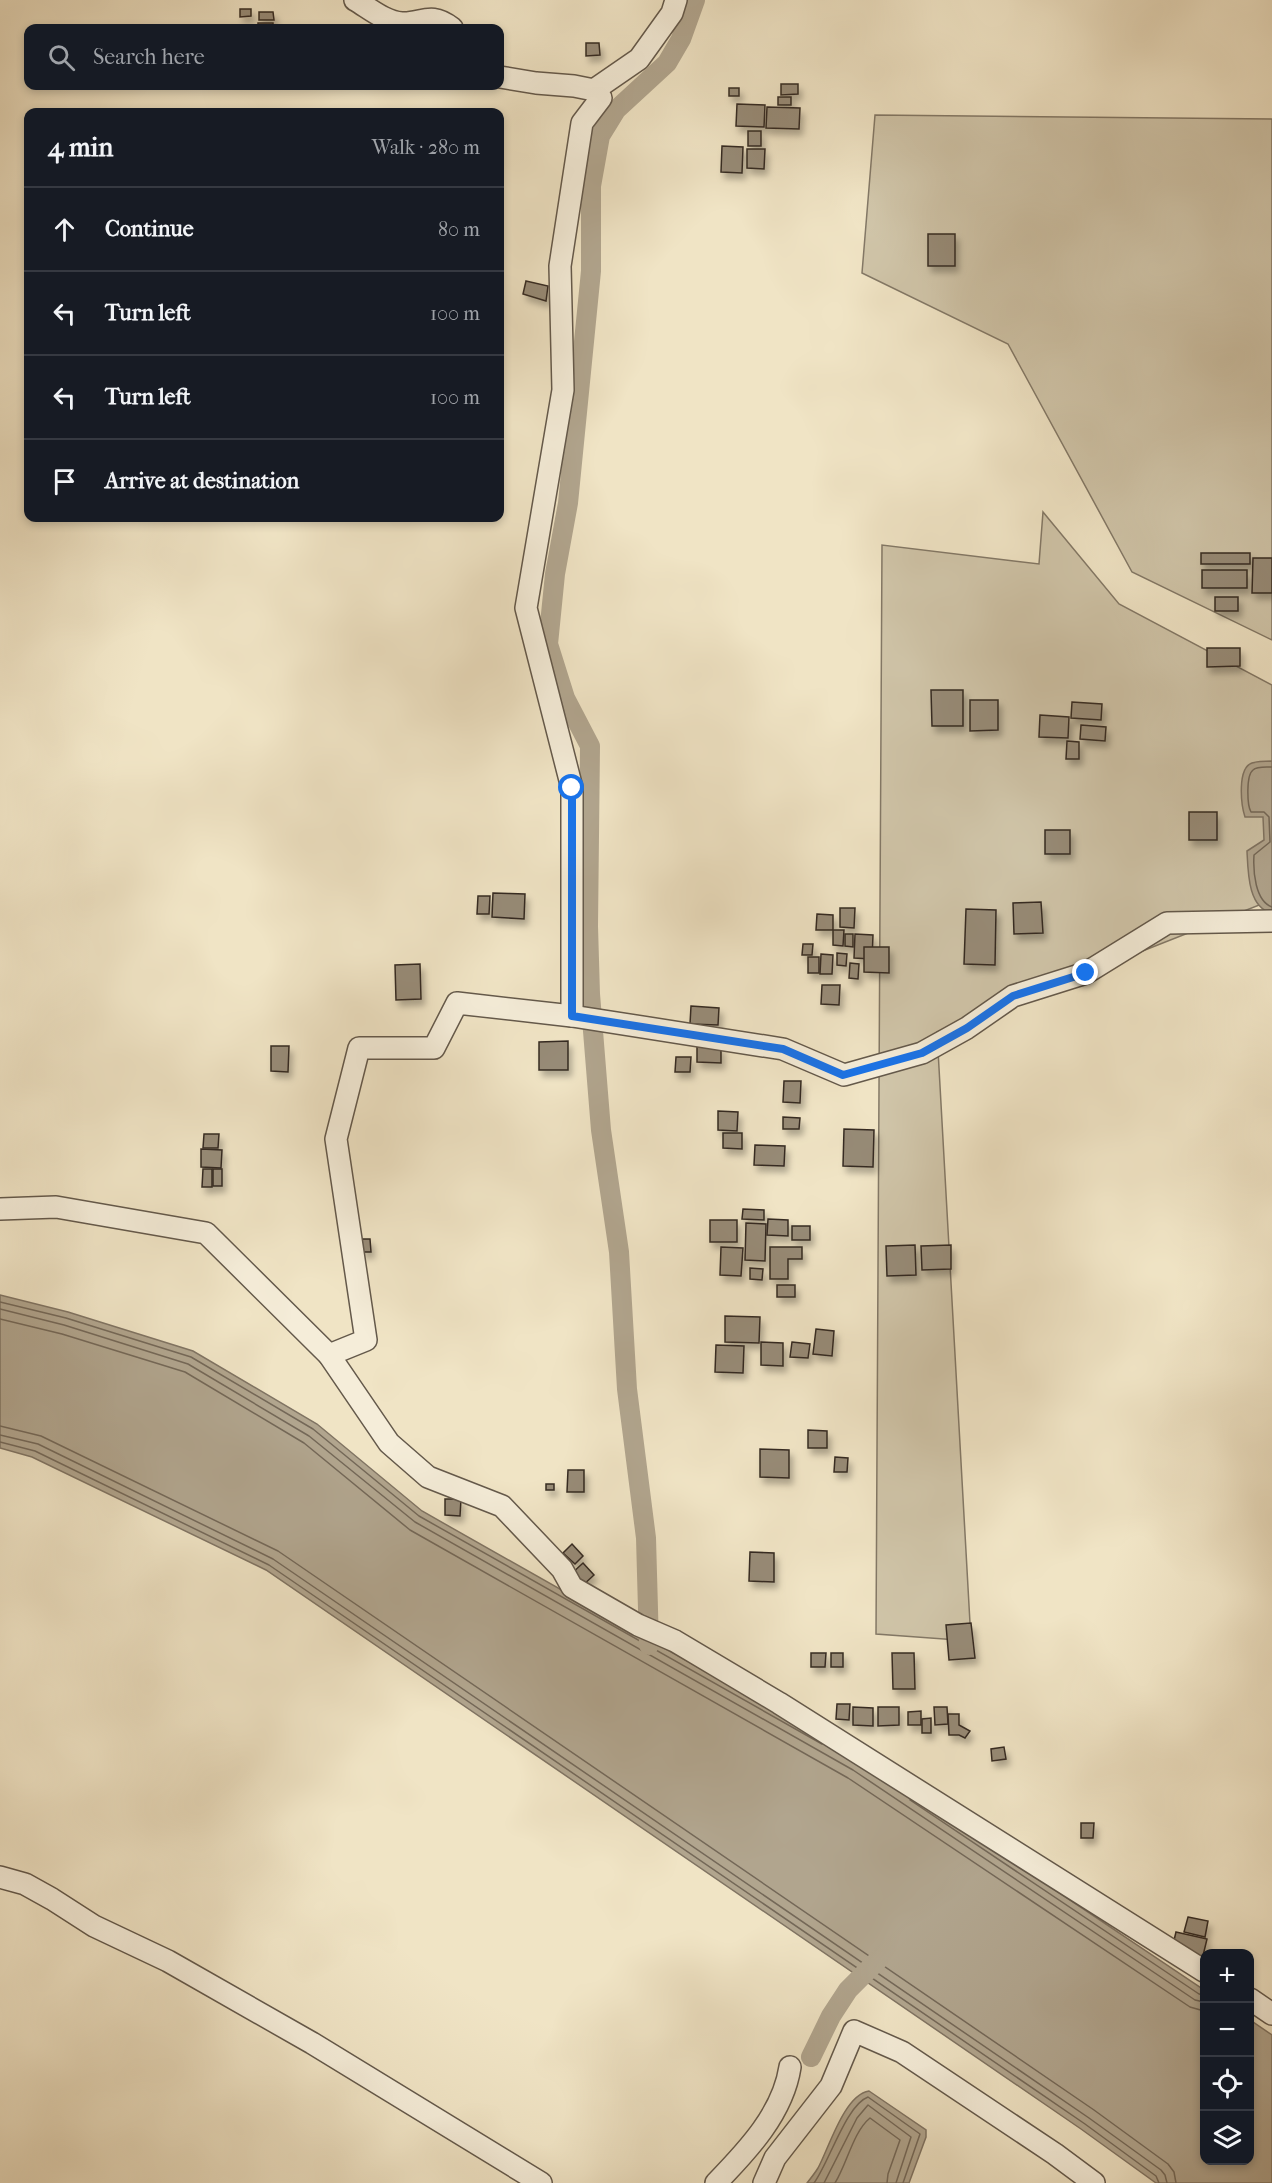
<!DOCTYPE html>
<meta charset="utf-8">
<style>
:root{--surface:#171b24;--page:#20242c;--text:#f1f3f6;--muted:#9ea1a6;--line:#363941}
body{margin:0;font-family:"IM FELL French Canon",serif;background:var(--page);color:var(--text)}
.controls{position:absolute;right:18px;bottom:18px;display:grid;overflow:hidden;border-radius:12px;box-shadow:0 3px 9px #0003}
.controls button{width:54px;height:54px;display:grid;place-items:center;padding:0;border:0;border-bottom:2px solid var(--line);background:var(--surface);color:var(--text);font:30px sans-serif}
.stop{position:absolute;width:18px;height:18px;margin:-14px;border:4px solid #1a73e8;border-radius:50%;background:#fff}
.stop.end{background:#1a73e8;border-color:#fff;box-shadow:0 2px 6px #0008}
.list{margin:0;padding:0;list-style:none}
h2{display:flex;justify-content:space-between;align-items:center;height:78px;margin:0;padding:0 24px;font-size:26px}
h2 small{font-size:20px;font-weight:400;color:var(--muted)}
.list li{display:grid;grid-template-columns:39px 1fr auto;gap:18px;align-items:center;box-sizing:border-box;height:84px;padding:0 24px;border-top:2px solid var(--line)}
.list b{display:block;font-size:22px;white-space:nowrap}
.list em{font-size:20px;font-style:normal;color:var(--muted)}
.icon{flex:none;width:33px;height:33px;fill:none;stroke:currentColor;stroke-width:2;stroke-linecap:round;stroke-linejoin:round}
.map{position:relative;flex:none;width:1272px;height:2183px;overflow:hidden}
.search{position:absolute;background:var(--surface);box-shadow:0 3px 9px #0003;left:24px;top:24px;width:480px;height:66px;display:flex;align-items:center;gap:15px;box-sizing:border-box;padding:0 21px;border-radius:12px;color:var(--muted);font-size:22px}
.panel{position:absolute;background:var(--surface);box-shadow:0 3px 9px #0003;left:24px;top:108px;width:480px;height:414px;border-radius:12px}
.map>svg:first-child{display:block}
.green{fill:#d0c5a9;stroke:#837866;stroke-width:1.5}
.water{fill:#b1a58e;stroke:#807463;stroke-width:1.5}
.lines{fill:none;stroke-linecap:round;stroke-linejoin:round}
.shore{stroke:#746858;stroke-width:1.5}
.canal{stroke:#b1a58e;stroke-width:20}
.building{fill:#978b77;stroke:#362b22;stroke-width:1.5;filter:url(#shadow)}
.minor-casing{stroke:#64594b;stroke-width:24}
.minor{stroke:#f5edd9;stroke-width:21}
.route{stroke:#1a73e8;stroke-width:8}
</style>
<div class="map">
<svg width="1272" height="2183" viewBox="0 0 1272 2183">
<defs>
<filter id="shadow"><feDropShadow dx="3.5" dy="6" stdDeviation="3" flood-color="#0004"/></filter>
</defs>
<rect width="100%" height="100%" fill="#f0e4c5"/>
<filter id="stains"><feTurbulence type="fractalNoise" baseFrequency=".00333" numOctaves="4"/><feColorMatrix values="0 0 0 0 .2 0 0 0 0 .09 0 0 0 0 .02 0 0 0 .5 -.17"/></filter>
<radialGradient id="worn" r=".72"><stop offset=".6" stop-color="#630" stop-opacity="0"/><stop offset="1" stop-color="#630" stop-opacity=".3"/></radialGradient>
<g class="green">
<path d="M875,115l397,4v521l-140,-68 -124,-228 -146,-71z"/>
<path d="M1043,512l76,92 153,81v215l-335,132 34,609 -95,-7 6,-1089 157,19z"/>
</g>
<g class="water">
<path d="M1272,761v152c-24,-5 -24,-41 -25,-62l17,-11 -1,-23h-18c-4,-12 -8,-49 7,-54 6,-2 14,-2 20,-2z"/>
<path d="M0,1295l68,17 125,39 124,73 105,87 438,248 344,231v170h46v-140l22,15v148h-116l-75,-54 -815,-559 -234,-113 -32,-9z"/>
<path d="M869,2091l57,39v7l-17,46h-102c4,-5 8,-10 11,-15 11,-20 26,-73 51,-77z"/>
</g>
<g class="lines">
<g class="shore">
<path d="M1272,767c-5,0 -15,-1 -19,3 -7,5 -6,35 -2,42h13l5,5 1,25 -16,13c-1,16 1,46 18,52"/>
<path d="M0,1302l66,16 125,39 122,72 106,87 403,228"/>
<path d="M0,1309l64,16 124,39 121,72 106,86 438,248 342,230 9,2"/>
<path d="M0,1319l62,15 123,38 119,71 106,87 438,248 342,229 14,4"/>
<path d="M0,1426l41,10 237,115 816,559 74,54 6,8 2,11"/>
<path d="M0,1435l38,9 235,115 816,559 72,52 4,5 2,8"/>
<path d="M0,1442l35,9 234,114 816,559 71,52 3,7"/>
<path d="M910,1800l289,194 5,1"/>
<path d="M814,2183c15,-20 32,-78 54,-86l52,37 -17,49"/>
<path d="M824,2183l33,-65 11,-13 43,32 -15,46"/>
<path d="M835,2183c12,-19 18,-51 35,-65l30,22 -12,34 -1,9"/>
</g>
<g class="canal">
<path d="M649,1645l-3,-107 -19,-149 -8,-137 -18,-122 -11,-136 -2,-68 2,-180 -25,-48 -17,-54 7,-70 13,-71 23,-232v-85l9,-50 16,-26 51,-47 14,-24 14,-39"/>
<path d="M811,2057l20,-41 17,-26 30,-30"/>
</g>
</g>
<g class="building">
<path d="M240,9h11v7l-11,1z"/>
<path d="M259,12h14l1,8h-15z"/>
<rect x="258" y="23" width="15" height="5"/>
<path d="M586,43h13l1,12 -14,1z"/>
<path d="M781,84h17v10l-17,1z"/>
<rect x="729" y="88" width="10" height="8"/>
<rect x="778" y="97" width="13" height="8"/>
<path d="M737,104l28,1 -1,22 -28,-1z"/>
<path d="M767,107l33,1 -1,21 -33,-1z"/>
<rect x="748" y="131" width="13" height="15"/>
<path d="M722,146l21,1 -1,26 -21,-1z"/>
<path d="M747,149h18l-1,20 -17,-1z"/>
<rect x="928" y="234" width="27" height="32"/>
<path d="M526,281l22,5 -2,15 -23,-7z"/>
<rect x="1201" y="553" width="49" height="11"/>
<path d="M1253,558h19v35h-20z"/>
<rect x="1202" y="570" width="45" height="18"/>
<rect x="1215" y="597" width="23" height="14"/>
<path d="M1207,648h33v18l-33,1z"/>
<path d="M931,690h32v36h-31z"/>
<path d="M970,700h28v30l-28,1z"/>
<path d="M1072,702l30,2 -1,16 -30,-2z"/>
<path d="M1040,715l29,2 -1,21 -29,-1z"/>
<path d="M1081,725l25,2 -1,14 -25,-2z"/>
<path d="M1067,741l12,1v17h-13z"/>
<rect x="1189" y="812" width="28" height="28"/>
<rect x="1045" y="830" width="25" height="24"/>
<path d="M493,893l32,1 -1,25 -32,-2z"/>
<path d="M478,896h12l-1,18h-12z"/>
<path d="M1041,902l2,31 -29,1 -1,-31z"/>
<path d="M840,908h15l-1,20 -14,-1z"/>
<path d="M966,909l30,1 -1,55 -31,-1z"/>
<path d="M817,914l16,1v15h-17z"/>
<path d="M833,930h11l-1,16 -10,-1z"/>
<path d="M845,934h8v13l-8,-1z"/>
<path d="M855,934l18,1 -1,24 -18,-1z"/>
<path d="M803,944h10l-1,11h-10z"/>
<path d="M864,947h25v26l-25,-1z"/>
<path d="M837,953l10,1 -1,12 -9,-1z"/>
<path d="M821,954l12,1 -1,19h-12z"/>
<rect x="808" y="957" width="11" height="16"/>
<path d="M850,963l9,1 -1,15 -9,-1z"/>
<path d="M420,964l1,35 -25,1 -1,-35z"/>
<path d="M822,985h18l-1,20 -18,-1z"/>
<path d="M691,1006l28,2 -1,17 -28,-1z"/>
<path d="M568,1041v29h-29v-28z"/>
<path d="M271,1046h18l-1,26 -17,-1z"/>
<path d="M697,1046l24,1v16l-24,-1z"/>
<path d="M676,1057h15l-1,15h-15z"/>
<path d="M784,1081h17l-1,22 -17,-1z"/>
<path d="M718,1111l20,1 -1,19 -19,-1z"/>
<path d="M783,1117l17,1 -1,11h-16z"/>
<path d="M844,1129l30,1 -1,37 -30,-1z"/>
<path d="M723,1133h19v16l-19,-1z"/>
<path d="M204,1134h15l-1,14h-15z"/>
<path d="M755,1145l30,1 -1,20 -30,-1z"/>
<path d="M201,1149l21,1 -1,18 -20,-1z"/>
<path d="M203,1169h9v18h-10z"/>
<rect x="213" y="1169" width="9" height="17"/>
<path d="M743,1209l21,1v10l-22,-1z"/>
<path d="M768,1219l20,1v16l-21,-1z"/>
<rect x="710" y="1220" width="27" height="22"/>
<path d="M746,1223l20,1 -1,37 -20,-1z"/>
<rect x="792" y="1226" width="18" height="14"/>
<path d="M361,1239h9l1,13h-9z"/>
<path d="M915,1245l1,30 -29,1 -1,-30z"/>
<path d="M951,1245v24l-29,1 -1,-24z"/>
<path d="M721,1247l22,1 -2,28 -21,-1z"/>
<path d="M770,1247h32v12h-14v20h-18z"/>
<path d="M750,1268l13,1 -1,11 -12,-1z"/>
<rect x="777" y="1285" width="18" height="12"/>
<path d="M725,1316l35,1 -1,26 -34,-1z"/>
<path d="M816,1329l18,2 -2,25 -19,-2z"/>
<path d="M761,1342l22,1v23l-22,-1z"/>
<path d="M792,1342l18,2 -2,14 -18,-1z"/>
<path d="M716,1345l28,1 -1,27 -28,-1z"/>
<path d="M808,1430l19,1v17h-19z"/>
<path d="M760,1449l29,1v28l-29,-1z"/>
<path d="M835,1457l13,1 -1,14h-13z"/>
<path d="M568,1470h16v22h-17z"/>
<rect x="546" y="1484" width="8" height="6"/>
<path d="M445,1499h16l-1,17 -15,-1z"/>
<path d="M572,1544l11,12 -8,8 -12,-11z"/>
<path d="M750,1552l24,1v29l-25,-1z"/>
<path d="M583,1563l11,12 -13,12 -11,-12z"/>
<path d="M971,1623l4,35 -26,2 -3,-35z"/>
<path d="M811,1653h15l-1,14h-14z"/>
<rect x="831" y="1653" width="12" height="14"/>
<path d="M892,1653h22l1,36h-22z"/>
<path d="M837,1704h13l-1,16 -13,-1z"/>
<path d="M853,1707l20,1v18l-20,-1z"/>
<path d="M878,1707h21v18l-21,1z"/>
<path d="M934,1707h13l1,17 -13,1z"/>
<path d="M921,1711v14h-13v-13z"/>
<path d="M948,1714h11v11l11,6 -5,7 -6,-3h-10z"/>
<path d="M931,1718v15h-9v-14z"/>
<path d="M1004,1747l2,12 -14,2 -1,-12z"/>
<path d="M1081,1823h13l-1,15h-12z"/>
<path d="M1188,1917l20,4 -3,16 -21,-5z"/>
<path d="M1176,1932l31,7 -6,25 -31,-7z"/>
</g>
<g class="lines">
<defs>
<g id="minor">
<path d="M355,0c14,8 30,22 47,23 20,1 28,-12 50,5"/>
<path d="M594,90l45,-31 33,-46 4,-13"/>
<path d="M572,1016l211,33 61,26 78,-22 45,-25 46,-32 73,-23 81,-50 105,-2"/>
<path d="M0,1209l56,-2 150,26 123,122 60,88 39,34 74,29 60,63 10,18 66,38 37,16 104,62 425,268"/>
<path d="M329,1355l37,-15 -30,-201 23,-91h75l23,-45 115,13v-228l-46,-180 37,-218 -3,-124 22,-143 19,-25 -7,-8 -20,-4 -38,-3 -36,-6"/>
<path d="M0,1877l25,7 27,15 42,27 74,35 144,82 229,140"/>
<path d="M1250,1999l22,15"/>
<path d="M716,2183c32,-33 67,-70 74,-116"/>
<path d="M764,2183l11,-25 56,-72 23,-55 48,21 153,102 39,29"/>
</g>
</defs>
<use href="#minor" class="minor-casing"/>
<use href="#minor" class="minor"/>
</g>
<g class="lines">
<path class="route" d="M572,788v228l211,33 60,26 79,-22 45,-25 46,-32 73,-23"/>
</g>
<rect width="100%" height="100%" filter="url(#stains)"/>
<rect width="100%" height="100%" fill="url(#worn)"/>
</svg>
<div class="controls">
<button>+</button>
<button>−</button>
<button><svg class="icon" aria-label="locate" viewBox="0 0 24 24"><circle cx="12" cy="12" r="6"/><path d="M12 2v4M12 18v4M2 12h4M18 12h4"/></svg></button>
<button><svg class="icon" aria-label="layers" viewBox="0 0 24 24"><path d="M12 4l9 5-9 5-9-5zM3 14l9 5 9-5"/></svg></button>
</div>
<div class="stop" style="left:572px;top:788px"></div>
<div class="stop end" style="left:1086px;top:973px"></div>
<div class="search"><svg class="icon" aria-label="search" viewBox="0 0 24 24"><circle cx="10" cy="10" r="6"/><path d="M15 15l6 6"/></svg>Search here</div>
<section class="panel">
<h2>4 min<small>Walk · 280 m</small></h2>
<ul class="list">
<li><svg class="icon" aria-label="ahead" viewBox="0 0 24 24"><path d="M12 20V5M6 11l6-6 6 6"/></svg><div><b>Continue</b></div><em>80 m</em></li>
<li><svg class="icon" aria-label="left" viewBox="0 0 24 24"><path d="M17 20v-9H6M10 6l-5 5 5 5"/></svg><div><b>Turn left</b></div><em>100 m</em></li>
<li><svg class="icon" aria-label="left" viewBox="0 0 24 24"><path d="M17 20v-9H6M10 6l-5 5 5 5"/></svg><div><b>Turn left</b></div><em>100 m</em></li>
<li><svg class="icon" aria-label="arrive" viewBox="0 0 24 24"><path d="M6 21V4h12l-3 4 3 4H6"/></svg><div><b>Arrive at destination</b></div></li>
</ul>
</section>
</div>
